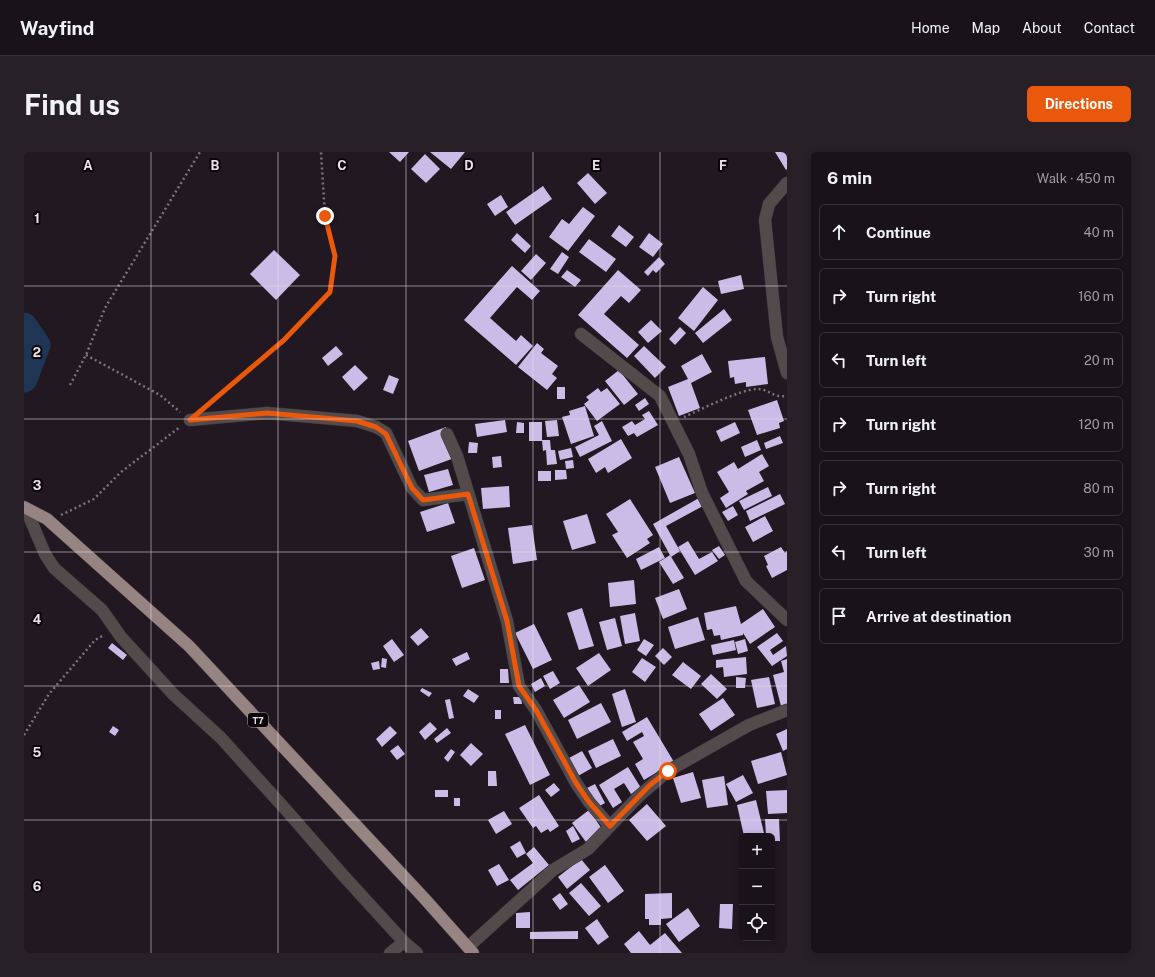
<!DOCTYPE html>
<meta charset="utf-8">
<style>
:root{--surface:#1a121a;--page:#272027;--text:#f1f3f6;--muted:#9f9ea2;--line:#383239;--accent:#ea580c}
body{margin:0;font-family:"Public Sans",sans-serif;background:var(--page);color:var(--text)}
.controls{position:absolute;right:12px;bottom:12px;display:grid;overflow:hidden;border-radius:6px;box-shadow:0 2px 10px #0003}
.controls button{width:36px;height:36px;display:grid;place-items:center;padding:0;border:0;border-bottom:1px solid var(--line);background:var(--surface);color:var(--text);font:20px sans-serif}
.stop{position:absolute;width:12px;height:12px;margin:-9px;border:3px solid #ea580c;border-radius:50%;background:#fff}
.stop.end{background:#ea580c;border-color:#fff;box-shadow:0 1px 4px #0008}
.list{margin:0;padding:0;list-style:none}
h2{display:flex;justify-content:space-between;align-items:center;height:52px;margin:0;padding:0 16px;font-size:17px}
h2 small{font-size:13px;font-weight:400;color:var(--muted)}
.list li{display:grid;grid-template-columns:26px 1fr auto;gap:12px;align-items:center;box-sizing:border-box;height:56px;margin:0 8px 8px;padding:0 8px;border:1px solid var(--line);border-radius:6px}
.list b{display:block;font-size:15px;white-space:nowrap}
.list em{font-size:13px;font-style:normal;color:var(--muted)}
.icon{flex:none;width:22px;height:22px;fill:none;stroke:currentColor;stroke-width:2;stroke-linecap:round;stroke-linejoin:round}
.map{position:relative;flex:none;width:763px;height:801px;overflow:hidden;border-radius:6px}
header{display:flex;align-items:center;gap:24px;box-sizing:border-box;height:56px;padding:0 20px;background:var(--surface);border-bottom:1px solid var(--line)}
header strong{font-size:19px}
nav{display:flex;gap:22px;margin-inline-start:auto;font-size:14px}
.intro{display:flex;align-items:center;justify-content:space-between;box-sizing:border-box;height:96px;padding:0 24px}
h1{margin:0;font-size:28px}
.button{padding:10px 18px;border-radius:6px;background:var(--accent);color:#fff;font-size:14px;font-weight:700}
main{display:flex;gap:24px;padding:0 24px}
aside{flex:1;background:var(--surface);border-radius:6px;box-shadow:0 2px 10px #0003}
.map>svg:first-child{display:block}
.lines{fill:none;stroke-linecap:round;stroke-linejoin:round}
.river{stroke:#1e3553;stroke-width:27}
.building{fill:#cabce7}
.minor-casing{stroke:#3e343e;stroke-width:13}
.trunk-casing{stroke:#3e343e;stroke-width:13}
.path{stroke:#7c737c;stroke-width:2.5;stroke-dasharray:2 3;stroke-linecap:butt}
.minor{stroke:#534b4b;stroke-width:12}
.trunk{stroke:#968482;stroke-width:12}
.route{stroke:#ea580c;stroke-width:5}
.grid{fill:none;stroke:#eae3ea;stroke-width:1;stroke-opacity:0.55}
.labels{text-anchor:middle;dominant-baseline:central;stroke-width:4;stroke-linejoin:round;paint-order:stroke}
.shield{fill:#090509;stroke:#a6a0a6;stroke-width:1}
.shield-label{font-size:9px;font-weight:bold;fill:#eae3ea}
.grid-label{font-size:13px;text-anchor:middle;font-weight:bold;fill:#eae3ea;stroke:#090509;stroke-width:4;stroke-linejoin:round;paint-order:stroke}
</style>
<header>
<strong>Wayfind</strong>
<nav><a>Home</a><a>Map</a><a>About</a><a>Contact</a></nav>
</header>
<div class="intro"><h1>Find us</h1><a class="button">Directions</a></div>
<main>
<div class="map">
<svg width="763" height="801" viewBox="0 0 763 801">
<rect width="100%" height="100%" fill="#221822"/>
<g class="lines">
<path class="river" d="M0,174l13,19 -13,34"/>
</g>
<g class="building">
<path d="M365,0h20l-9,10z"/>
<path d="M406,0h35l-14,17z"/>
<path d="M751,0h12v17l-1,1z"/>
<path d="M401,2l15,15 -14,14 -15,-14z"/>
<path d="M564,21l19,20 -12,11 -18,-21z"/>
<path d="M519,34l9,13 -37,26 -9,-13z"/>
<path d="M477,43l7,12 -13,9 -8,-12z"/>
<path d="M559,55l12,9 -27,35 -19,-14 13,-18 7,5z"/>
<path d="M595,73l15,12 -8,10 -15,-11z"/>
<path d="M493,81l14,13 -6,7 -14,-13z"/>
<path d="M625,81l14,11 -10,13 -14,-10z"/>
<path d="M565,87l27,20 -10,13 -27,-20z"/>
<path d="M250,98l26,25 -24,25 -26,-26z"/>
<path d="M538,100l7,5 -11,17 -8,-5z"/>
<path d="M512,102l10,9 -15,17 -10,-9z"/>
<path d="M635,105l6,7 -9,9 -3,-3 -5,6 -4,-4z"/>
<path d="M488,114l28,25 -8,9 -15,-13 -27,31 26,23 5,-6 12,11 -17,19 -52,-45z"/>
<path d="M543,118l14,10 -6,7 -14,-10z"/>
<path d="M594,118l23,20 -12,13 -8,-7 -17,18 35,31 -12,13 -49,-43z"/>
<path d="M717,123l3,14 -23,5 -3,-13z"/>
<path d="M679,135l15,13 -24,31 -16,-13z"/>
<path d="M700,157l8,11 -29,23 -8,-10z"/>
<path d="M627,168l11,11 -14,12 -10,-11z"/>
<path d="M656,175l6,6 -11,12 -6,-6z"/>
<path d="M513,191l7,6 -3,4 17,13 -6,8 5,4 -10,12 -29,-23z"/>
<path d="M312,194l7,8 -15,12 -6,-8z"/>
<path d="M620,194l22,21 -11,11 -21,-22z"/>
<path d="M678,202l10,18 -21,11 9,25 -21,8 -11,-29 20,-8 -7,-13z"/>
<path d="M741,205l3,27 -22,3v-5l-11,2 -1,-7 -4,1 -2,-17z"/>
<path d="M331,213l13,13 -14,13 -12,-14z"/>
<path d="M595,218l19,24 -14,11 -19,-24z"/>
<path d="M365,223l10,4 -6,15 -10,-4z"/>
<rect x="533" y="235" width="8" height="12"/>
<path d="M574,236l3,4 6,-4 13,16 -23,17 -13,-17 5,-4 -3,-3z"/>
<path d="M621,246l4,6 -10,7 -4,-6z"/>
<path d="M753,248l7,21 -5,2 1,5 -23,7 -9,-25z"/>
<path d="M561,254l9,30 -23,8 -9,-27 8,-2 -1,-4z"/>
<path d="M625,259l9,14 -21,12 -3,-4 -6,3 -6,-9 10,-6 3,4 10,-6 -3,-4z"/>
<path d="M481,268l2,12 -30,5 -2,-13z"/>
<path d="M533,268l2,16 -12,1 -2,-16z"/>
<path d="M578,269l10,20 -32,16 -5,-10 24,-12 -5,-9z"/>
<path d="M493,270l7,1v10h-8z"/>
<rect x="505" y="270" width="13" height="19"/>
<path d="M711,270l5,11 -19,9 -5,-11z"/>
<path d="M422,275l11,30 -38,14 -11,-30z"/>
<path d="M756,284l3,7 -17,6 -2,-6z"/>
<path d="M597,287l11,19 -24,15 -3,-6 -9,6 -8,-14z"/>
<path d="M518,288h8l1,10h4l2,14 -10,1 -1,-15 -3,1z"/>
<path d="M733,288l4,10 -16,7 -4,-10z"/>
<path d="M445,290l9,1 -1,10h-9z"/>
<path d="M547,296l2,9 -13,3 -2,-9z"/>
<path d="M738,302l7,12 -10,6 5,9 -18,10 2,3 -22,14 -6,-10 9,-6 -12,-20 17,-10 4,7z"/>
<path d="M477,304l1,11 -9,1 -1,-11z"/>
<path d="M655,305l16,36 -25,10 -15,-36z"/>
<path d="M549,308l1,8 -8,1 -1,-8z"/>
<path d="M424,317l5,16 -24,7 -5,-17z"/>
<path d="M531,318h11l1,9 -12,1z"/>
<rect x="514" y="319" width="13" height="10"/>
<path d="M485,334l1,21 -27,2 -2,-21z"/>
<path d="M744,335l4,9 -28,14 -5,-9z"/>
<path d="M756,342l5,10 -35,17 -4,-10z"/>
<path d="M675,346l4,8 -37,20 14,25 -9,6 -18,-33z"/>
<path d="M606,347l23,36 -6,4 3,4 -23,15 -15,-23 6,-3 -12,-18z"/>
<path d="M424,351l7,20 -28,9 -7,-20z"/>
<path d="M709,354l5,9 -10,6 -6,-9z"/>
<path d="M563,362l9,29 -24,7 -9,-29z"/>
<path d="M741,364l8,15 -20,11 -8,-15z"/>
<path d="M508,373l5,35 -24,4 -5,-36z"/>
<path d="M664,389l11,18 13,-7 6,9 -23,14 -17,-28z"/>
<path d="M695,394l6,9 -6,4 -7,-9z"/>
<path d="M635,395l6,11 -24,12 -5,-11z"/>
<path d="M757,395l4,6 2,-2v19l-15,8 -6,-12 2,-1 -4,-9z"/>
<path d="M450,396l11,32 -23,8 -11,-32z"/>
<path d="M646,403l14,23 -11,6 -14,-22z"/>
<path d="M610,428l2,24 -26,3 -2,-24z"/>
<path d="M655,437l8,20 -24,10 -8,-21z"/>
<path d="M712,454l5,18 22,-15 12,18 -25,17 -7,-11v2l-22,5 -1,-5 -6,1 -2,-7 -5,1 -3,-17z"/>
<path d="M558,456l12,38 -15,4 -12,-37z"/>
<path d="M611,461l5,28 -15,3 -5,-28z"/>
<path d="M674,465l7,23 -30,9 -7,-22z"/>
<path d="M591,466l7,28 -15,4 -8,-28z"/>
<path d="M510,472l18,36 -19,9 -18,-36z"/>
<path d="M397,476l8,9 -11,9 -8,-9z"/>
<path d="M753,481l6,8 -13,9 3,5 13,-9 1,10 -15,10 -15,-19z"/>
<path d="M368,487l12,16 -10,7 -11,-16z"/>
<path d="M620,487l10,6 -8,11 -9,-6z"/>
<path d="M721,487l3,12 -10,3 -3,-12z"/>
<path d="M710,488l2,10 -23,5 -2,-10z"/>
<path d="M88,491l15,12 -4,5 -15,-12z"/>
<path d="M639,496l9,9 -8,8 -9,-9z"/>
<path d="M443,500l3,7 -14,7 -4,-7z"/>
<path d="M575,501l12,17 -23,16 -12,-18z"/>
<path d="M722,505l1,17 -23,3 -1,-10 -7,1v-8z"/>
<path d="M358,506l5,1 -1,9 -5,-1z"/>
<path d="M618,506l14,9 -11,15 -13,-10z"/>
<path d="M763,507v45l-6,2 -8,-31 11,-3 -3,-11z"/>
<path d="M355,509l1,8 -7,1 -2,-7z"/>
<path d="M659,510l18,14 -10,13 -19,-14z"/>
<path d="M476,517h8l1,14h-9z"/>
<path d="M529,519l7,12 -10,6 -7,-13z"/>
<path d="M687,522l16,15 -10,10 -16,-15z"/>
<path d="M712,525l10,1 -1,10h-9z"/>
<path d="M745,525l6,27 -18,4 -6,-28z"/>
<path d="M517,526l4,8 -10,6 -4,-8z"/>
<path d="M555,533l11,17 -26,16 -11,-18z"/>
<path d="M398,536l10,5 -3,4 -9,-6z"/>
<path d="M444,537l11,7 -5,7 -11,-7z"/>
<path d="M601,537l11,33 -14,5 -10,-33z"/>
<path d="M489,545h8l1,7h-8z"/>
<path d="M699,546l12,17 -24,16 -12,-17z"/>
<path d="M426,547l4,19 -5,1 -4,-19z"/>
<path d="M577,551l10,19 -34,17 -9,-19z"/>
<rect x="471" y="558" width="6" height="9"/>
<path d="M623,565l27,45 -30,18 -9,-16 8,-5 -10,-17 11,-6 -2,-4 -15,9 -5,-9z"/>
<path d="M406,570l7,7 -12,11 -6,-8z"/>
<path d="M501,573l25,50 -20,10 -25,-51z"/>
<path d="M89,574l6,4 -4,6 -6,-4z"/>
<path d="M366,574l7,7 -15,14 -6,-8z"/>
<path d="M423,576l4,5 -14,10 -3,-4z"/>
<path d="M763,577v20l-4,2 -7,-17z"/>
<path d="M589,587l8,17 -25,12 -8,-17z"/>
<path d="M447,591l12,11 -12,12 -11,-11z"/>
<path d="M374,593l7,9 -8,6 -7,-9z"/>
<path d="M427,597l4,3 -7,10 -4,-4z"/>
<path d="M558,599l10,17 -14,8 -9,-18z"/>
<path d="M757,600l6,23 -29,9 -7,-23z"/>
<path d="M604,615l13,21 -10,6 -7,-11 -10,6 8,13 -9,6 -14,-23z"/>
<path d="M464,619h8l1,15h-9z"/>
<path d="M669,620l8,26 -20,5 -8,-25z"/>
<path d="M719,623l10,18 -17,9 -10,-18z"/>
<path d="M700,624l4,29 -21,3 -5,-28z"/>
<path d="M530,631l6,7 -9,7 -6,-7z"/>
<path d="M571,632l10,19 -7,4 -11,-19z"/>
<rect x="411" y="638" width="13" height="7"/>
<path d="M763,638v23l-19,1 -2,-23z"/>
<path d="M515,643l20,31 -9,6 -2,-3 -7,4 -5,-7 -3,2 -14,-20z"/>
<rect x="430" y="646" width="6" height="8"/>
<path d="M732,648l8,33 -20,3 -7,-31z"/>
<path d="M623,652l19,22 -19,15 -18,-21z"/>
<path d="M565,658l13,19 -16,13 -14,-19z"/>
<path d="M480,659l8,13 -16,10 -8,-14z"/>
<path d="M741,667h14l1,22h-8v-5h-6z"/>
<path d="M549,674l7,13 -8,4 -6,-12z"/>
<path d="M496,689l6,12 -9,5 -7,-11z"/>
<path d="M510,695l15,18 -31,25 -8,-10 23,-17 -7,-9z"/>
<path d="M557,707l9,11 -23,19 -9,-12z"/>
<path d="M475,712l10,16 -12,6 -9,-16z"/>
<path d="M581,713l19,26 -16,12 -19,-26z"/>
<path d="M557,731l20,23 -12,10 -20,-23z"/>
<path d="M536,741l8,11 -8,6 -8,-11z"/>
<path d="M648,741v25l-11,1v6h-12v-6h-4v-25z"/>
<path d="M696,752h13l-1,25 -13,-1z"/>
<path d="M664,756l12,18 -21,16 -13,-18z"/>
<path d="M506,760v16h-14v-15z"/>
<path d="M573,767l12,18 -11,8 -13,-17z"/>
<path d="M554,779v8h-48v-7z"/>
<path d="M615,779l11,14 15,-12 17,20h-51l-7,-9z"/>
</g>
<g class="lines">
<defs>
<g id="minor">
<path d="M763,31l-18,21 -4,16 12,117 10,36"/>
<path d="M557,182l79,62 29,58 13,39 44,88 41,39"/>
<path d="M166,268l77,-7 90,8 19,6 10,6 26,55 11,12 45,-6"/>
<path d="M423,282l10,22 50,165 12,65 17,24 40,73 13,19 21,24"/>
<path d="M2,357l19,45 9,14 48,42 19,27 52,57 48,44 66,73 54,62 63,69 13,11"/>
<path d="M444,795l85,-77 35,-21 51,-53 29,-25 81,-46 38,-15"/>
<path d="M366,801l14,-11"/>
</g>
<path id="trunk" d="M0,355l23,12 142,127 235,252 49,55"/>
</defs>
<use href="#minor" class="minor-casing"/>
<use href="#trunk" class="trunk-casing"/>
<g class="path">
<path d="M62,203l74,40 20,17"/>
<path d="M46,233l16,-30 19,-47 95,-156"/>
<path d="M184,252l76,-64 46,-48 5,-36 -10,-40 -4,-64"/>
<path d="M660,265c16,-7 57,-28 73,-28 13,0 15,9 30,7"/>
<path d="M37,363l33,-16 27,-27 59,-45"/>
<path d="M0,583l25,-41 46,-54 9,-5"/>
</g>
<use href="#minor" class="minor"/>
<use href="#trunk" class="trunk"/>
</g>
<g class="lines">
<path class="route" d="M301,64l10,40 -5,36 -46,48 -94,80 77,-7 90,8 19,6 10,7 26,54 11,12 45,-6 39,127 12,65 17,24 40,73 13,19 21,24 40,-41 18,-14"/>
</g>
<path class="grid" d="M127,0v801M254,0v801M382,0v801M509,0v801M636,0v801M0,134h763M0,267h763M0,400h763M0,534h763M0,668h763"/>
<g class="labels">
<rect class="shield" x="224" y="561" width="20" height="14" rx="3"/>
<g class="shield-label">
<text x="234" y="568">T7</text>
</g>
</g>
<g class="grid-label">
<text x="64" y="18">A</text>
<text x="191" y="18">B</text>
<text x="318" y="18">C</text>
<text x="445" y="18">D</text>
<text x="572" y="18">E</text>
<text x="699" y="18">F</text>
<text x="13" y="71">1</text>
<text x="13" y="205">2</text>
<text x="13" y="338">3</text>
<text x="13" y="472">4</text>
<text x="13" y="605">5</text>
<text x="13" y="739">6</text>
</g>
</svg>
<div class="controls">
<button>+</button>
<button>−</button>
<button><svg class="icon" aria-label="locate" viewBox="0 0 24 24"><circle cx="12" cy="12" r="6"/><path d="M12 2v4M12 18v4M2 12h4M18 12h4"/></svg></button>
</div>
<div class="stop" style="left:644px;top:619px"></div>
<div class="stop end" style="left:301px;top:64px"></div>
</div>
<aside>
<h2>6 min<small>Walk · 450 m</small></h2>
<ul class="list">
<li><svg class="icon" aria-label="ahead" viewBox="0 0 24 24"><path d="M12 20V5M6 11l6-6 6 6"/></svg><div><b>Continue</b></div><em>40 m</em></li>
<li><svg class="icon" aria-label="right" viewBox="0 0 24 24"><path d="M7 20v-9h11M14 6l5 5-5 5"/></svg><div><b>Turn right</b></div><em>160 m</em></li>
<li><svg class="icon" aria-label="left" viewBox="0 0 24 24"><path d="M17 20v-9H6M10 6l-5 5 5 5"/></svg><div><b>Turn left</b></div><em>20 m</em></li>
<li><svg class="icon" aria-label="right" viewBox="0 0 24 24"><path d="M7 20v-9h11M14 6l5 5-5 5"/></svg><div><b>Turn right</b></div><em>120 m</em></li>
<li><svg class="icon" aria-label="right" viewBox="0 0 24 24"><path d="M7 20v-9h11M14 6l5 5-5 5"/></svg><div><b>Turn right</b></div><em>80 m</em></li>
<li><svg class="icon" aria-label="left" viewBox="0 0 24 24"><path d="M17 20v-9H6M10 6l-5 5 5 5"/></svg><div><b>Turn left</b></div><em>30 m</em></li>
<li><svg class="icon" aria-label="arrive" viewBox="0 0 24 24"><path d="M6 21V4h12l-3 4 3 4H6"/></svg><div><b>Arrive at destination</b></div></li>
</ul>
</aside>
</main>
